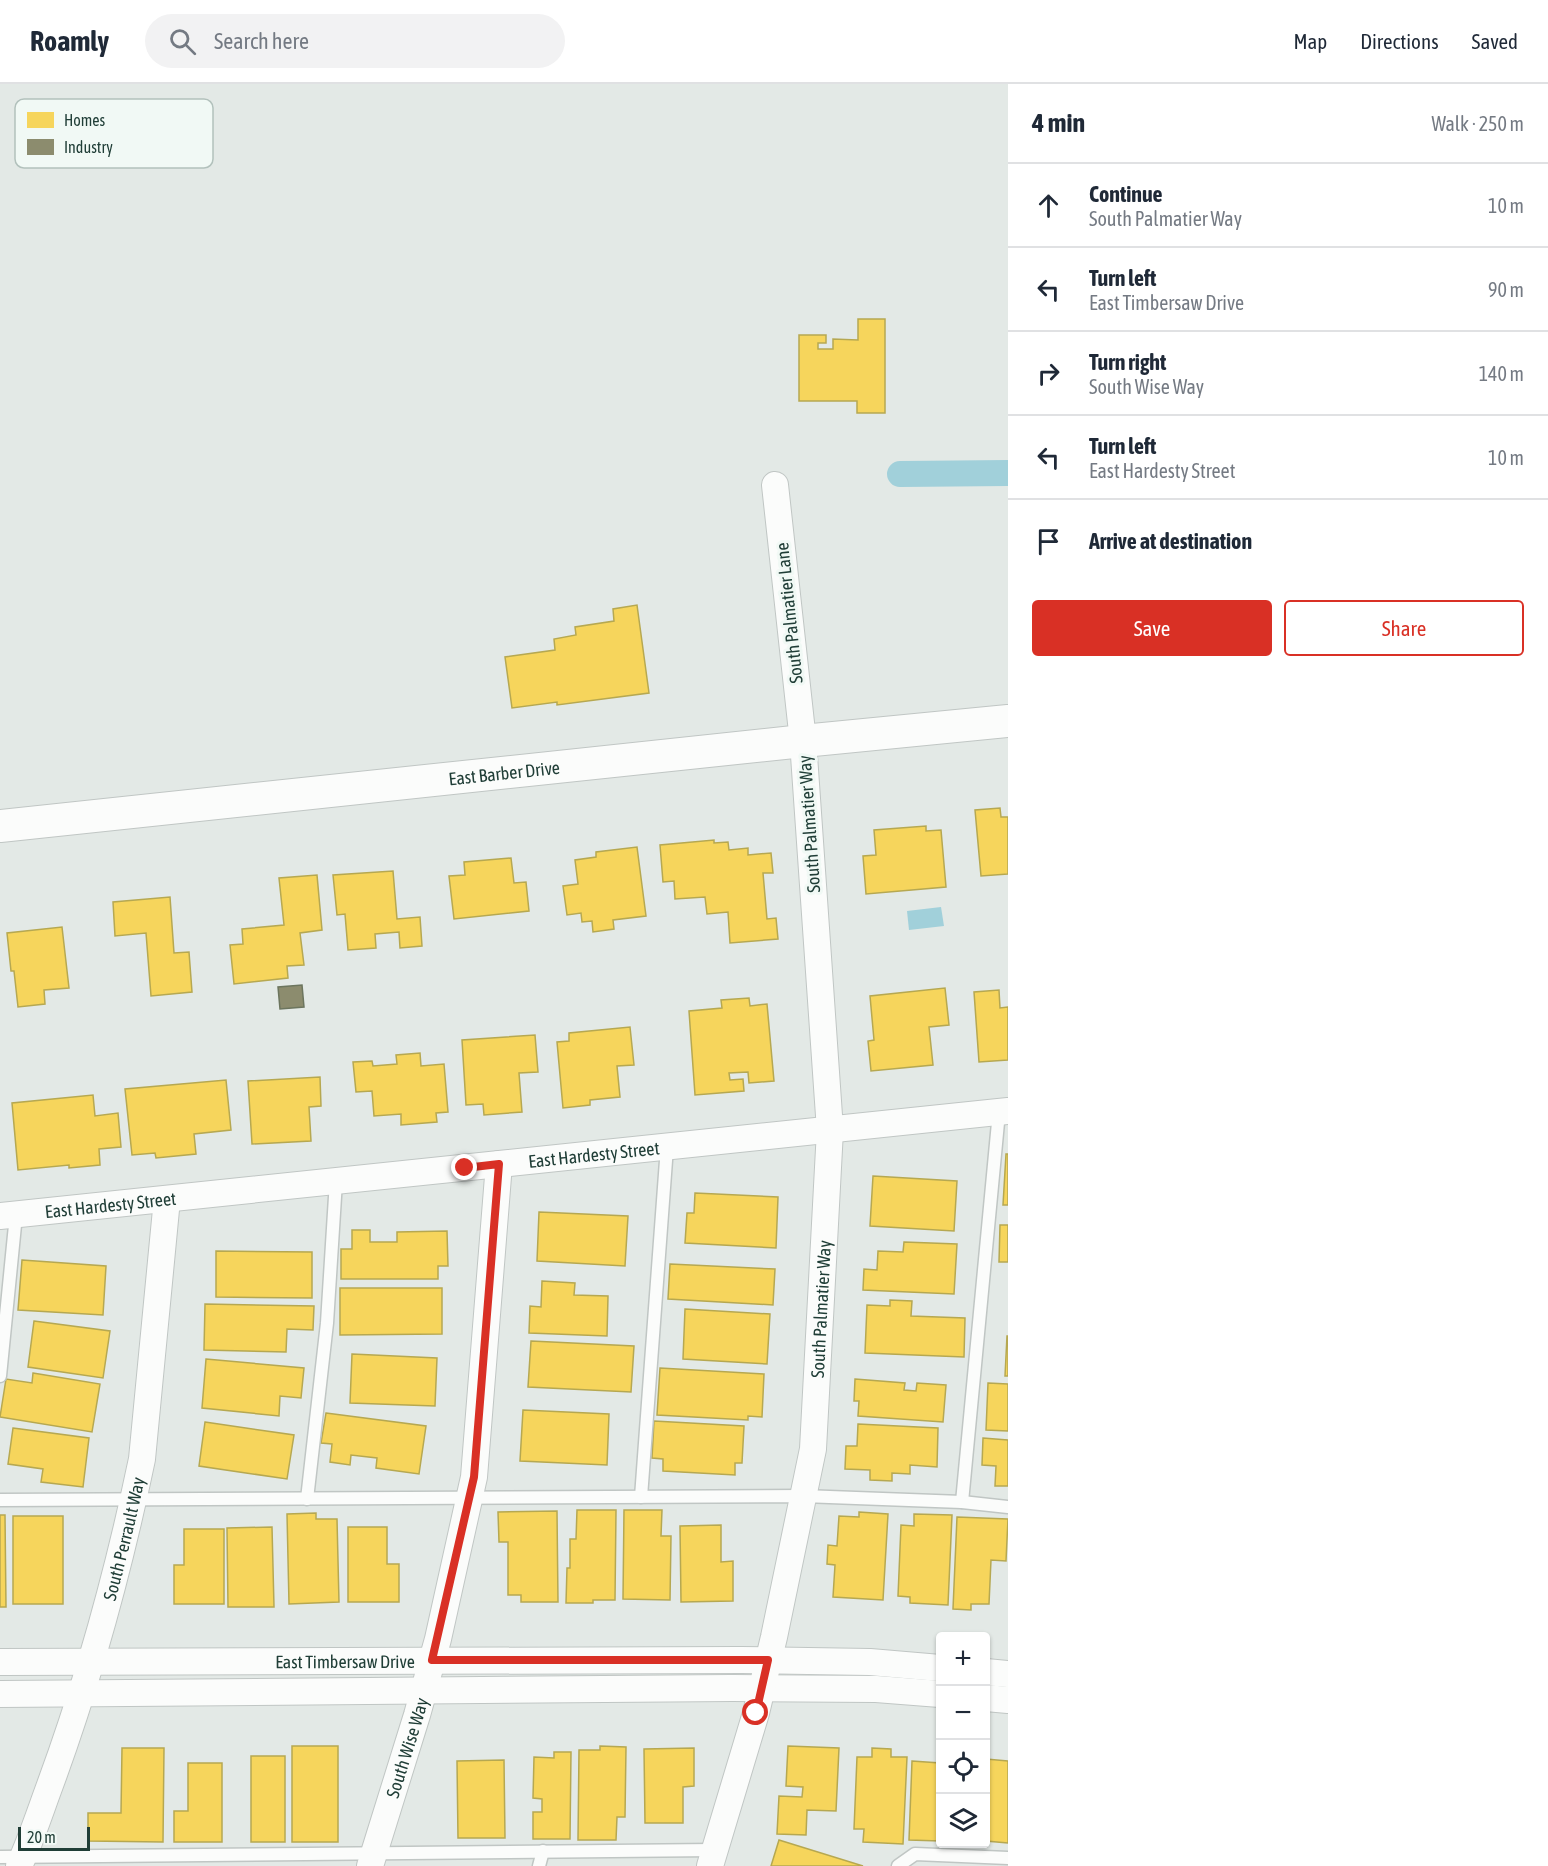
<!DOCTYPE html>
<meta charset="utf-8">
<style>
:root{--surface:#fff;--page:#f2f2f3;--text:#1f2937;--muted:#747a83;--line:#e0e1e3;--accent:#d93025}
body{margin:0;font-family:"Asap Condensed",sans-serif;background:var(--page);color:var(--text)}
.controls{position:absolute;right:18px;bottom:18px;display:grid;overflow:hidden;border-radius:6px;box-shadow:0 2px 4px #0004}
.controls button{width:54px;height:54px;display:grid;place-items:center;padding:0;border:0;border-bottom:2px solid var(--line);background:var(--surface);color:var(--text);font:30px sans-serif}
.scale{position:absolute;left:18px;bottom:15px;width:72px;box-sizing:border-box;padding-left:6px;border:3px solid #203e37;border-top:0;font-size:16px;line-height:21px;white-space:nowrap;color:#203e37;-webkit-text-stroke:4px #f1f9f5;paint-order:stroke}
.stop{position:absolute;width:18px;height:18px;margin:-14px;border:4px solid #d93025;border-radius:50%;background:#fff}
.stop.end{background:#d93025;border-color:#fff;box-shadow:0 2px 6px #0008}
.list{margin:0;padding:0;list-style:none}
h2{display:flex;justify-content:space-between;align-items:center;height:78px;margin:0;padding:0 24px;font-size:26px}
h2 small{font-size:20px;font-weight:400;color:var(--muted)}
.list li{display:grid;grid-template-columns:39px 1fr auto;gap:18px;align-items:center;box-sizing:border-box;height:84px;padding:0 24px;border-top:2px solid var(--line)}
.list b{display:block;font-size:22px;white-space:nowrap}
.list p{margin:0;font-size:20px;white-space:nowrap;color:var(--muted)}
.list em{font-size:20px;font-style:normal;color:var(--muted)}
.actions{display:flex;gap:12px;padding:18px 24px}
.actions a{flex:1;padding:14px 0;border:2px solid var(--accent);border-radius:6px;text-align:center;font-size:21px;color:var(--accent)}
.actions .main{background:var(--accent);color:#fff}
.icon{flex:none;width:33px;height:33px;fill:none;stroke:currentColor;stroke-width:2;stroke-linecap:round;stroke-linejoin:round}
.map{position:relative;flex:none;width:1008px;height:1782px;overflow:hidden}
header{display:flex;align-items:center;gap:36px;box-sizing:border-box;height:84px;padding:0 30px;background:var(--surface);border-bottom:2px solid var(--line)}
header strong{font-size:28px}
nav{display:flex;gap:33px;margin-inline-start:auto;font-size:21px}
.search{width:420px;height:54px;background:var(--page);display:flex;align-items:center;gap:15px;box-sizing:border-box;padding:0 21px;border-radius:33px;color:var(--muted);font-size:22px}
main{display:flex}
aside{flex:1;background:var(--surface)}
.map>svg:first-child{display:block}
.water{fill:#a1d0da}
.homes{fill:#f6d55c;stroke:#b6a851;stroke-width:1.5}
.industry{fill:#8c8c6e;stroke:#6c755e;stroke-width:1.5}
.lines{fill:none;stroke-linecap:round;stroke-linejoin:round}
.canal{stroke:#a1d0da;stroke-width:26}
.service-casing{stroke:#c0c6c4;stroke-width:15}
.minor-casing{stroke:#c0c6c4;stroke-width:28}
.tertiary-casing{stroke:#c0c6c4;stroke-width:34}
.service{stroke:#fbfcfb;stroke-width:12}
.minor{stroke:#fbfcfb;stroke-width:26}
.tertiary{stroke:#fbfcfb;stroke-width:32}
.route{stroke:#d93025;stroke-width:8}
.labels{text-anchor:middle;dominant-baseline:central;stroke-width:6;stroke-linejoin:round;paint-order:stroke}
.street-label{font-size:18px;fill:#203e37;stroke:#f1f9f5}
.key{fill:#f1f9f5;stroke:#b2c1bc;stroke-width:1.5}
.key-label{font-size:16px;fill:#203e37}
</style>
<header>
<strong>Roamly</strong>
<div class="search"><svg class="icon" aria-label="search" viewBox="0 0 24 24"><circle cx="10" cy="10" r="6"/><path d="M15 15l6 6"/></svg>Search here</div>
<nav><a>Map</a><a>Directions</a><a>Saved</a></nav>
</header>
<main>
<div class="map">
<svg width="1008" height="1782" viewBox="0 0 1008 1782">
<rect width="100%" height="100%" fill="#e3e9e6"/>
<path class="water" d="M941,823l3,19 -35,4 -2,-19z"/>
<g class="homes">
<path d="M858,235h27v94h-28v-12h-58v-66h27v8h-8v6h15v-10l25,1z"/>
<path d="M637,521l12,88 -92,12v-3l-45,6 -7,-51 50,-7 -1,-11 22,-4 -1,-8 39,-6 -1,-12z"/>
<path d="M1000,724l1,9h7v57l-27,2 -6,-66z"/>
<path d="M926,742v5l15,-1 5,57 -80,7 -3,-38 13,-1 -2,-25z"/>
<path d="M714,756v3l14,-1 1,8 19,-2v7l23,-2 2,20h-10l4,46 9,-1 2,21 -48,4 -2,-31 -21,2 -2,-17 -30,2 -1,-18 -11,1 -3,-37z"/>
<path d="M637,763l9,69 -33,4 1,9 -21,3 -1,-11 -10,1 -1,-9 -14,2 -4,-29 15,-2 -3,-24 21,-3v-5z"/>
<path d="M511,774l3,25 12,-1 3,29 -75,8 -5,-43 16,-1 -1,-13z"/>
<path d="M393,787l4,48 23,-2 2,29 -22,2 -1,-16 -24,2 1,14 -28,2 -3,-36 -8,1 -4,-40z"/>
<path d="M317,791l5,55 -22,3 4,32 -17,1 1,12 -54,6 -4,-39 13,-1 -1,-15 42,-4 -5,-47z"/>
<path d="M170,813l4,56 15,-1 3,40 -41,4 -5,-63 -31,3 -2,-34z"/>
<path d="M62,843l7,61 -25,2 1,14 -27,3 -4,-36h-3l-4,-38z"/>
<path d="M945,904l4,37 -20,2 4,38 -62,6 -3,-30 6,-1 -4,-44z"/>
<path d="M999,906l1,18 8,-1v53l-29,2 -5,-70z"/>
<path d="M749,914l1,8 17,-2 7,77 -25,2 -1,-11 -19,1 1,7 13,-1 1,12 -49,4 -6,-84 33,-3 -1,-8z"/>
<path d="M630,943l4,38 -17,1 3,31 -30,3v5l-27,3 -6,-66 12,-1v-8z"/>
<path d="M535,951l3,37 -19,1 3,39 -38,3 -1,-11 -17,1 -4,-65z"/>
<path d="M420,969l1,13 23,-2 4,48 -12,1 1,9 -36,3v-11l-27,2 -2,-25 -16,1 -3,-30 19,-1 1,5 24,-2 -1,-9z"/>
<path d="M320,993l1,29 -12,1 2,34 -59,3 -4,-63z"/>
<path d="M226,996l5,50 -37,4 2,20 -40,4 -1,-5 -23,2 -7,-66z"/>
<path d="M93,1011l2,21 23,-3 3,34 -22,2 1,16 -31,3v-3l-51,5 -6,-67z"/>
<path d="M1006,1070h2v51h-5z"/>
<path d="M873,1092l84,5 -3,50 -84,-5z"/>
<path d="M695,1109l83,4 -2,51 -91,-5 2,-30h7z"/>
<path d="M539,1128l89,4 -3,50 -88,-5z"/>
<path d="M1000,1141h8v37h-9z"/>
<path d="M352,1146h18v12h27v-10l50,-1 1,35h-10v13h-97v-30h11z"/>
<path d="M904,1158l53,2 -3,50 -91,-4 1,-21 13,1 1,-19 25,1z"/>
<path d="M216,1167l96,1v46l-96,-1z"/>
<path d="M22,1176l84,6 -3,49 -85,-5z"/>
<path d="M670,1180l105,5 -2,36 -105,-6z"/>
<path d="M542,1197l33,2 -1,12 34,1 -1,40 -78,-3 1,-27 11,1z"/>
<path d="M340,1204h102v46l-102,1z"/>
<path d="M890,1216l22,1 -1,15 54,2 -1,39 -99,-4 2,-48 23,1z"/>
<path d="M205,1220l109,2 -1,24 -26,-1 -1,23 -82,-2z"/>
<path d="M685,1225l85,5 -3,50 -84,-5z"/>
<path d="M34,1237l76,10 -7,47 -75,-11z"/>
<path d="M1007,1252h1v40h-3z"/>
<path d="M531,1257l103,5 -3,46 -103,-5z"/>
<path d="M352,1270l85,4 -2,48 -85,-3z"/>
<path d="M206,1275l98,9 -3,30 -21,-2 -1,20 -77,-8z"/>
<path d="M660,1284l104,6 -2,43 -14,-1v4l-91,-5z"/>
<path d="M33,1289l67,11 -8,48 -92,-15 6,-38 26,4z"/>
<path d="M855,1295l50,4 -1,7 12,1 1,-8 29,2 -3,37 -85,-6 1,-15h-5z"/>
<path d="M988,1299l20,1v47l-22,-1z"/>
<path d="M523,1326l86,4 -2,51 -87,-4z"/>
<path d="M326,1329l100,13 -7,48 -43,-6 1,-10 -26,-3 -1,10 -20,-3 2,-18 -11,-1z"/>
<path d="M654,1337l90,5 -2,37h-7v12l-72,-4v-12l-11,-1z"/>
<path d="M205,1338l89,13 -7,44 -88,-13z"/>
<path d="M858,1340l80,4 -1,39 -27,-2v9l-18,-1v8l-22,-1v-10l-25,-1 1,-23h11z"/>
<path d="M13,1344l76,10 -6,49 -42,-5 2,-13 -35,-5z"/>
<path d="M983,1354l25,2v46h-13l1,-20 -14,-1z"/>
<path d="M577,1426h39l-1,90h-22v3h-27l1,-35h3v-29h6z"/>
<path d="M624,1426h38l-1,26h10l-1,64 -47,-1z"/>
<path d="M557,1427l1,91h-37v-7h-13v-53h-9l-1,-30z"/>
<path d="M859,1428l29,2 -5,86 -50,-3 2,-32 -8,-1 1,-19 9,1 2,-30 20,1z"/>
<path d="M316,1429v6h21l2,83 -50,2 -2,-90z"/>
<path d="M914,1430l38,1 -4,90 -38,-2v-6l-12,-1 3,-71 13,1z"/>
<path d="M0,1431h5l1,92h-6z"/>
<rect x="13" y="1432" width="50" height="88"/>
<path d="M957,1433l51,2 -2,42 -15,-1 -2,44h-18v6l-18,-1z"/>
<path d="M721,1441v37l12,-1v40l-52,1 -1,-76z"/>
<path d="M272,1443l2,80h-46l-1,-79z"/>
<path d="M348,1443h39v37h12v38h-51z"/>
<path d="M184,1445h40v75h-50v-39h10z"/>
<rect x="292" y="1662" width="46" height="96"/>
<path d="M600,1662l26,1 -1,70h-8l-1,23h-38l1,-90h21z"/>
<path d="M788,1662l51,2 -3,63 -29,-1 -1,25 -29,-1 2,-38 23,1 1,-10 -17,-1z"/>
<path d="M122,1664h42l-1,94 -75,-1v-28h33z"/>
<path d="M694,1664v38l-11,1v36h-38l-1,-74z"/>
<path d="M872,1664l19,1v8h16l-4,87 -40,-2 1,-13h-10l3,-72h15z"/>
<path d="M554,1668h17l-1,87h-37v-27h9v-13l-9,-1 1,-41 20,1z"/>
<rect x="251" y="1672" width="34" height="86"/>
<path d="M986,1675l22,2v82l-22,-2z"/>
<path d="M504,1676l1,78h-47l-1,-77z"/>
<path d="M912,1677l28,2v78l-31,-1z"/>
<path d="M188,1679h34v79h-48v-31h14z"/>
<path d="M779,1756l84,26h-92z"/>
</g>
<path class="industry" d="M302,901l2,22 -24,2 -2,-22z"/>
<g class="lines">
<path class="canal" d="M900,390l108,-1"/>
<defs>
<g id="service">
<path d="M0,1292l16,-161"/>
<path d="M641,1413l26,-350"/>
<path d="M307,1415l20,-176 9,-142"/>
<path d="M0,1416l803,-4 159,6 46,5"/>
<path d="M962,1418l37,-390"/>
<path d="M0,1773l715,-7"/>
<path d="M539,1782l4,-15"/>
<path d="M898,1782l17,-12 93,4"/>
</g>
<g id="minor">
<path id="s1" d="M0,1132l1008,-105"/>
<path id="s2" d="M0,1578l741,-2 129,2 70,6"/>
<path d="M986,1588l22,2"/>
<path d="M0,1610l732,-6 144,1 64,5"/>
<path d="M986,1614l22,2"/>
<path id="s3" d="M19,1782c12,-26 21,-54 31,-81 39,-106 69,-216 92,-326l25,-260"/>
<path id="s4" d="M370,1782l47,-151 21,-76 36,-162 25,-313"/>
<path id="s5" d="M710,1782l46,-153 18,-76 39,-188 17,-319 -27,-389 -28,-256"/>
</g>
<g id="tertiary">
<path id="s6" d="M0,742l803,-85 205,-20"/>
</g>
</defs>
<use href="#service" class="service-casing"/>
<use href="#minor" class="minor-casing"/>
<use href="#tertiary" class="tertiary-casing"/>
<use href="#service" class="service"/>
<use href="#minor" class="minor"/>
<use href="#tertiary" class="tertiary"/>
</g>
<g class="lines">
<path class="route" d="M465,1084l34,-4 -25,313 -42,183h336l-12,53"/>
</g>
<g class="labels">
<g class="street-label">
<text transform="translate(789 529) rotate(-96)">South Palmatier Lane</text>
<text stroke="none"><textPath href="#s6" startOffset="507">East Barber Drive</textPath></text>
<text transform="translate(809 740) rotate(-94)">South Palmatier Way</text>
<text stroke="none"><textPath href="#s1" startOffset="597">East Hardesty Street</textPath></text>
<text stroke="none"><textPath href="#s1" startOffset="111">East Hardesty Street</textPath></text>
<text stroke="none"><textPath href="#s5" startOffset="570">South Palmatier Way</textPath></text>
<text stroke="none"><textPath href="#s3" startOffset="344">South Perrault Way</textPath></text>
<text stroke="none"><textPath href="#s2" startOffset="345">East Timbersaw Drive</textPath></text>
<text stroke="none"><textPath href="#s4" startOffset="124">South Wise Way</textPath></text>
</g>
</g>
<rect x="15" y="15" width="198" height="69" rx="9" class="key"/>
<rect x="27" y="28" width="27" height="16" fill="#f6d55c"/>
<rect x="27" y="55" width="27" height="16" fill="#8c8c6e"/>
<g class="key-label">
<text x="64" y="42">Homes</text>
<text x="64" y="69">Industry</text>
</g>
</svg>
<div class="controls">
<button>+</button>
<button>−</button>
<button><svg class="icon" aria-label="locate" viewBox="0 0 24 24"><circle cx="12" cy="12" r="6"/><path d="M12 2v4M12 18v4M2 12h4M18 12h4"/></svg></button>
<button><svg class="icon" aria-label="layers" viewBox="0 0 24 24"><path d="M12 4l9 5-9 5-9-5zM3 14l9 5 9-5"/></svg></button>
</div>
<div class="scale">20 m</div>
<div class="stop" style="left:756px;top:1629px"></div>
<div class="stop end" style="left:465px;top:1084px"></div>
</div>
<aside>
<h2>4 min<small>Walk · 250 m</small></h2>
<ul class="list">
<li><svg class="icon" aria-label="ahead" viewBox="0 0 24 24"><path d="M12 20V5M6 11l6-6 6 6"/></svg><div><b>Continue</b><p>South Palmatier Way</p></div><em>10 m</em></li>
<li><svg class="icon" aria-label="left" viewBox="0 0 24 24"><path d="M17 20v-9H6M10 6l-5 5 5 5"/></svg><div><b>Turn left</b><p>East Timbersaw Drive</p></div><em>90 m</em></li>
<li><svg class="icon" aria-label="right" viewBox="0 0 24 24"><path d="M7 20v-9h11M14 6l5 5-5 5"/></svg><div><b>Turn right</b><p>South Wise Way</p></div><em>140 m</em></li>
<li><svg class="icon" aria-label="left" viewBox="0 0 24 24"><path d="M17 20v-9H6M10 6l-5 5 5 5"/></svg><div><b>Turn left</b><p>East Hardesty Street</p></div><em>10 m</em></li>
<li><svg class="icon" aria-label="arrive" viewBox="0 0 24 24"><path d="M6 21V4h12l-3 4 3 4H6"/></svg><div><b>Arrive at destination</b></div></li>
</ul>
<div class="actions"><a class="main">Save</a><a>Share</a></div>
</aside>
</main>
